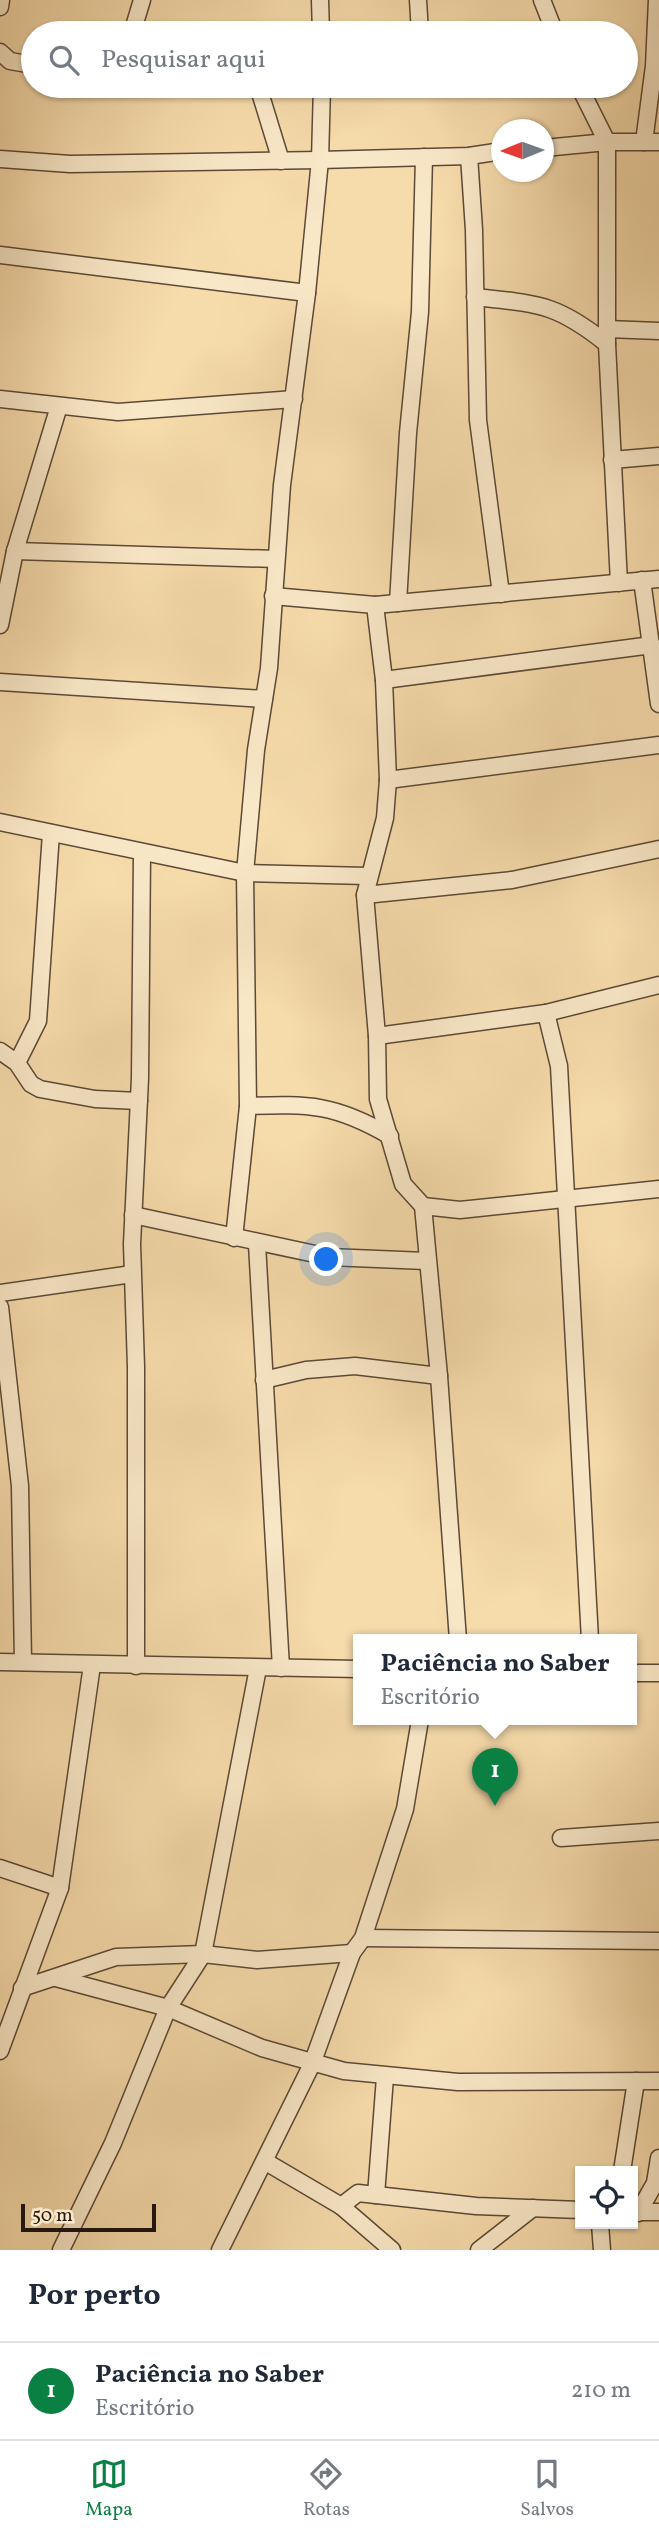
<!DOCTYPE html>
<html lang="pt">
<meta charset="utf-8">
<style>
:root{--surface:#fff;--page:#f2f2f3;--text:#1f2937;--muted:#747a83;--line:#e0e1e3;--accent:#0b8043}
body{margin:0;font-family:Vollkorn,serif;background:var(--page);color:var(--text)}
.controls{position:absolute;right:21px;bottom:21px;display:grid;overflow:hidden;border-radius:0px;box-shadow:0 2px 5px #0004}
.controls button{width:63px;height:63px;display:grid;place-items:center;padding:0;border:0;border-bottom:2px solid var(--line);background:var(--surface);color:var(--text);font:35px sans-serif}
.compass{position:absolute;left:491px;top:119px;width:63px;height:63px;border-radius:50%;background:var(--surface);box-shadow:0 2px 5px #0004;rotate:269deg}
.scale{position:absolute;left:21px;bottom:18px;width:135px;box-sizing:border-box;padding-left:7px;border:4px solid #28180f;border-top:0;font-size:19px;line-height:24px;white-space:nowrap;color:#28180f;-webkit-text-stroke:5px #f9e8c8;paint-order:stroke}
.you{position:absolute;left:327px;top:1260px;width:24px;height:24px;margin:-18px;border:5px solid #fff;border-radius:50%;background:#1a73e8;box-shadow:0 0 0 10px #1a73e833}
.badge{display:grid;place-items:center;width:46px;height:46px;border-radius:50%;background:var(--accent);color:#fff;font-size:23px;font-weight:700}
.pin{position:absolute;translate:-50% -58px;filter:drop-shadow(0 2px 4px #0008)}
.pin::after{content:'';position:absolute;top:37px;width:24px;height:21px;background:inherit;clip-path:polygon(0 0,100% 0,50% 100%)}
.popup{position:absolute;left:353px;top:1634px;width:284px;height:91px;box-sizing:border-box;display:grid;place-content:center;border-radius:0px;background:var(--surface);filter:drop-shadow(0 2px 5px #0005);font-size:23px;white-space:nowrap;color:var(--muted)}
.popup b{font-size:26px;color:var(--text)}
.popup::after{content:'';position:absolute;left:50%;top:100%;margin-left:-14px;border:14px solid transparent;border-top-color:var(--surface)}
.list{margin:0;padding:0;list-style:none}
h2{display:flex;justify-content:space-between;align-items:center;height:91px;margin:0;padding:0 28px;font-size:30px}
h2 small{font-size:23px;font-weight:400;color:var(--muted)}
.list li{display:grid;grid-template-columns:46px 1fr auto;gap:21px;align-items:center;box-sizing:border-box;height:98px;padding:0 28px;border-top:2px solid var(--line)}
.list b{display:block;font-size:26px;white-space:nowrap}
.list p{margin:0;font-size:23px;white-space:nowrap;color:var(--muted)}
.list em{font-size:23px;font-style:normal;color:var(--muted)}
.icon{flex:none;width:38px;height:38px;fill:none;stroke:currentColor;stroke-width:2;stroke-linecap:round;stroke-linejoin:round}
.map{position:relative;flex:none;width:659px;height:2250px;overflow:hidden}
.search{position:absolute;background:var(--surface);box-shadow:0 2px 5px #0004;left:21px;right:21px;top:21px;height:77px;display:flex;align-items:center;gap:18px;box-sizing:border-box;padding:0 24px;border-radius:38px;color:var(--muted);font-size:26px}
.sheet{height:189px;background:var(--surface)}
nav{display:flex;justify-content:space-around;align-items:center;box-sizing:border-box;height:98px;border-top:2px solid var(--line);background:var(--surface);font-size:19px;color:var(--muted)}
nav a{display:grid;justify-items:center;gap:4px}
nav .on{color:var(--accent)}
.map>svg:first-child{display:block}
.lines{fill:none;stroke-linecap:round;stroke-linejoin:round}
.street-casing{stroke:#5c4936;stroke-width:19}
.street{stroke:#f9e8c8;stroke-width:16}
</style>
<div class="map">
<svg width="659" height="2250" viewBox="0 0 659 2250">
<rect width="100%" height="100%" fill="#f6dbab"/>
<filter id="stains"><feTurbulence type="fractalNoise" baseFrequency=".00286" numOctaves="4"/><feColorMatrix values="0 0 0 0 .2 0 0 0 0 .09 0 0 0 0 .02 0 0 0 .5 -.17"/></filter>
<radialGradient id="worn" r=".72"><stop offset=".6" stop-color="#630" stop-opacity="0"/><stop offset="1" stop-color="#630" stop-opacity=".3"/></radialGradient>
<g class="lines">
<defs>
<g id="street">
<path d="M320,0l1,33"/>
<path d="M418,0l2,33"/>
<path d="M542,0l13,33"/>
<path d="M0,7l1,-7"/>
<path d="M132,33l10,-33"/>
<path d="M0,52l10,9 23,4"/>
<path d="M258,86l23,75"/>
<path d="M579,86l28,56v202l12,239"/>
<path d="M644,142l10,-76 3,-66"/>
<path d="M544,148l63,-6h52"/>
<path d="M469,156l5,74 4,190 23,174"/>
<path d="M0,159l70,5 250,-4 149,-4 33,-5"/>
<path d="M0,255l307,38"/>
<path d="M475,297c63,7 81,6 132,47"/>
<path d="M607,329l52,2"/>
<path d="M0,399l118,13 176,-13"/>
<path d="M612,460l47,-4"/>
<path d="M15,551l261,8"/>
<path d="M642,580l17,124"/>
<path d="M273,596l102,9 284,-26"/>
<path d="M398,603l10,-170 12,-121 4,-155"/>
<path d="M375,605l9,75 4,100 -3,38 -20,77 12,141 1,63 25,85 20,22 16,170 19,264"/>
<path d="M0,625l15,-74 44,-145"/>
<path d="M384,680l268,-35"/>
<path d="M0,682l264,17"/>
<path d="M388,780l271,-35"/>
<path d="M0,822l245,51 122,3"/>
<path d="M365,895l147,-15 147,-31"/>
<path d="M546,1013l13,53 31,574"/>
<path d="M377,1036l169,-23 113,-28"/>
<path d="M0,1051l17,12 14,21 9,5 55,10 44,2"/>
<path d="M17,1063l21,-42 13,-188"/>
<path d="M248,1106c62,-2 87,-2 142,30"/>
<path d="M423,1206l37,4 199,-21"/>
<path d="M133,1215l196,42 97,4"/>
<path d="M234,1238l14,-132 -3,-233 11,-123 13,-82 13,-183 25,-192 13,-133 2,-74"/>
<path d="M257,1244l24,424"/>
<path d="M0,1293l132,-19"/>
<path d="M0,1307l20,179 3,176"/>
<path d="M264,1380l42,-10 49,-4 84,10"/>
<path d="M0,1662l358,7"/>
<path d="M136,1666v-299l-4,-123 8,-166 2,-225"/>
<path d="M632,1673h27"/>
<path d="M561,1838l98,-7"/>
<path d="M0,1868l60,20"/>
<path d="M363,1938l296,3"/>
<path d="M56,1978l112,30 94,40 82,23 114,11 201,-1"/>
<path d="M22,1988l94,-31 87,-3 54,6 95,-7"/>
<path d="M0,2051l60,-163 32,-223"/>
<path d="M266,2162l75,44 17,-13 118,13 104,4"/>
<path d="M622,2171l14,-90"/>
<path d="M376,2195l9,-118"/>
<path d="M341,2206l51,44"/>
<path d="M633,2212h26"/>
<path d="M638,2213l17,-30 4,-25"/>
<path d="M600,2224l2,26"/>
<path d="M61,2250l52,-107 55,-135 35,-54 55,-286"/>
<path d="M220,2250l92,-186 40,-111 11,-15 42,-129 15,-89"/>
<path d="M479,2250l54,-42"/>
</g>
</defs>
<use href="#street" class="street-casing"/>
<use href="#street" class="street"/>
</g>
<rect width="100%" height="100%" filter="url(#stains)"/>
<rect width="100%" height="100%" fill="url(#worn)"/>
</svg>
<div class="controls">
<button><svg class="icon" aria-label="locate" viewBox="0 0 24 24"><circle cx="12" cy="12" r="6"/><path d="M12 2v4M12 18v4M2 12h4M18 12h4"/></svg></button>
</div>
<svg class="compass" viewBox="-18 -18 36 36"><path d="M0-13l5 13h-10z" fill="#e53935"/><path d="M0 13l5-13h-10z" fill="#747a83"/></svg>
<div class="scale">50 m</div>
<div class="you"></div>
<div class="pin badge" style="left:495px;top:1806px">1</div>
<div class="popup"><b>Paciência no Saber</b>Escritório</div>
<div class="search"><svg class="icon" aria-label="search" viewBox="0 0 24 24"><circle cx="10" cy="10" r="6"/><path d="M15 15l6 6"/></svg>Pesquisar aqui</div>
</div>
<section class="sheet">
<h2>Por perto<small></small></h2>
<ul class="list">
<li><span class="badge">1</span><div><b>Paciência no Saber</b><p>Escritório</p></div><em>210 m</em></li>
</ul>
</section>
<nav>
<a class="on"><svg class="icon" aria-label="map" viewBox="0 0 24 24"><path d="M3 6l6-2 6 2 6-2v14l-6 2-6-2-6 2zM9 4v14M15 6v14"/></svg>Mapa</a>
<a><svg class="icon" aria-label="directions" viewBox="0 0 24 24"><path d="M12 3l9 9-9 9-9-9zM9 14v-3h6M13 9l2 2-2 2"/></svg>Rotas</a>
<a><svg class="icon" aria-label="saved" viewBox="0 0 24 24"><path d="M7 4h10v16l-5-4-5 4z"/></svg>Salvos</a>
</nav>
